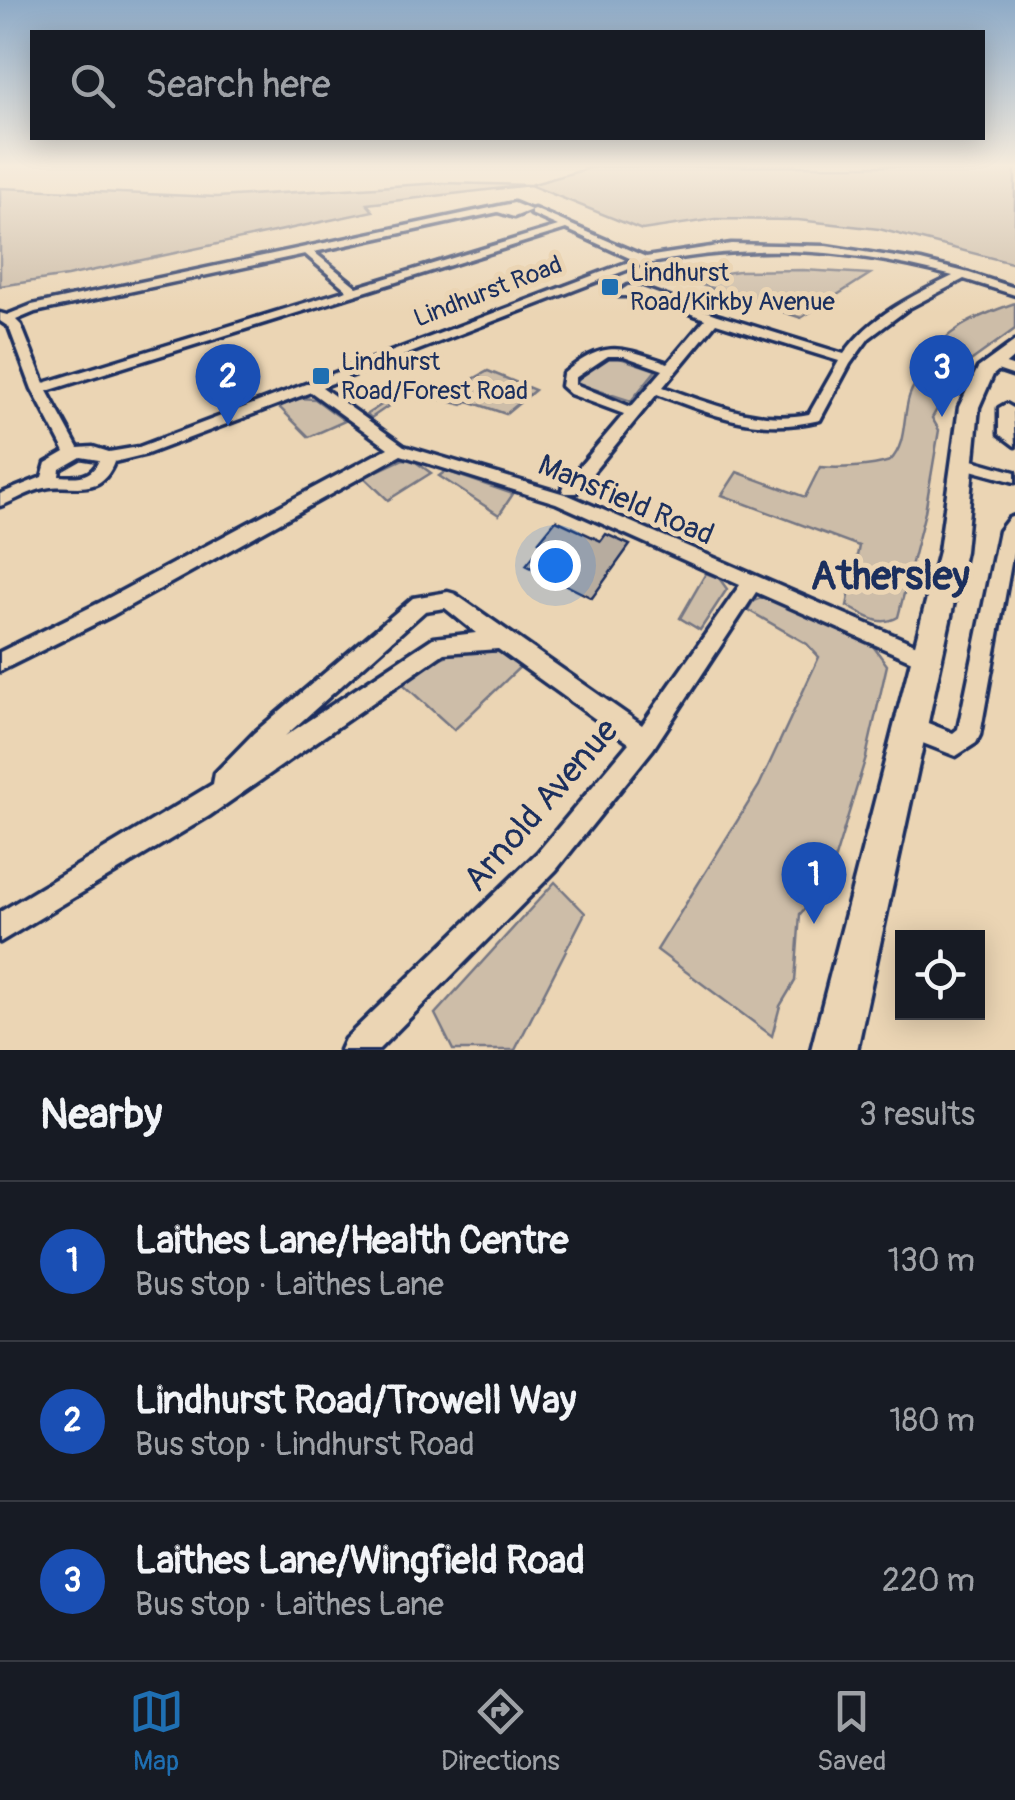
<!DOCTYPE html>
<meta charset="utf-8">
<style>
:root{--surface:#171b24;--page:#242831;--text:#f1f3f6;--muted:#9ea1a6;--line:#363941;--accent:#1f6fb2}
body{margin:0;font-family:Pangolin,sans-serif;background:var(--page);color:var(--text)}
.controls{position:absolute;right:30px;bottom:30px;display:grid;overflow:hidden;border-radius:0px;box-shadow:0 5px 25px #0003}
.controls button{width:90px;height:90px;display:grid;place-items:center;padding:0;border:0;border-bottom:2px solid var(--line);background:var(--surface);color:var(--text);font:50px sans-serif}
.you{position:absolute;left:555px;top:565px;width:35px;height:35px;margin:-25px;border:8px solid #fff;border-radius:50%;background:#1a73e8;box-shadow:0 0 0 15px #1a73e833}
.badge{display:grid;place-items:center;width:65px;height:65px;border-radius:50%;background:var(--accent);color:#fff;font-size:32px;font-weight:700}
.pin{position:absolute;translate:-50% -82px;filter:drop-shadow(0 2px 5px #0008)}
.pin::after{content:'';position:absolute;top:52px;width:35px;height:30px;background:inherit;clip-path:polygon(0 0,100% 0,50% 100%)}
.list{margin:0;padding:0;list-style:none}
h2{display:flex;justify-content:space-between;align-items:center;height:130px;margin:0;padding:0 40px;font-size:42px}
h2 small{font-size:32px;font-weight:400;color:var(--muted)}
.list li{display:grid;grid-template-columns:65px 1fr auto;gap:30px;align-items:center;box-sizing:border-box;height:160px;padding:0 40px;border-top:2px solid var(--line)}
.list b{display:block;font-size:38px;white-space:nowrap}
.list p{margin:0;font-size:32px;white-space:nowrap;color:var(--muted)}
.list em{font-size:32px;font-style:normal;color:var(--muted)}
.icon{flex:none;width:55px;height:55px;fill:none;stroke:currentColor;stroke-width:2;stroke-linecap:round;stroke-linejoin:round}
.map{position:relative;flex:none;width:1015px;height:1050px;overflow:hidden}
.search{position:absolute;background:var(--surface);box-shadow:0 5px 25px #0003;left:30px;right:30px;top:30px;height:110px;display:flex;align-items:center;gap:25px;box-sizing:border-box;padding:0 35px;border-radius:0px;color:var(--muted);font-size:38px}
.sheet{height:610px;background:var(--surface)}
nav{display:flex;justify-content:space-around;align-items:center;box-sizing:border-box;height:140px;border-top:2px solid var(--line);background:var(--surface);font-size:28px;color:var(--muted)}
nav a{display:grid;justify-items:center;gap:5px}
nav .on{color:var(--accent)}
.map>svg:first-child{display:block}
.green{fill:#cdbda8;stroke:#747683;stroke-width:2.5}
.building{fill:#b7ac9f;stroke:#1b2f5e;stroke-width:2.5}
.lines{fill:none;stroke-linecap:round;stroke-linejoin:round}
.street-casing{stroke:#1b2f5e;stroke-width:7}
.secondary-casing{stroke:#1b2f5e;stroke-width:7}
.street{fill:#ebd5b4;fill-rule:evenodd}
.secondary{fill:#ebd5b4;fill-rule:evenodd}
.poi-dot{fill:#1f6fb2;stroke:#ebd5b4;stroke-width:4}
.labels{text-anchor:middle;dominant-baseline:central;stroke-width:10;stroke-linejoin:round;paint-order:stroke}
.far-poi-label{font-size:25px;fill:#1b2f5e;stroke:#ebd5b4;text-anchor:start}
.far-street-label{font-size:25px;fill:#1b2f5e;stroke:#ebd5b4}
.street-label{font-size:30px;fill:#1b2f5e;stroke:#ebd5b4}
.near-street-label{font-size:35px;fill:#1b2f5e;stroke:#ebd5b4}
.district-label{font-size:40px;font-weight:bold;fill:#1b2f5e;stroke:#ebd5b4}
</style>
<div class="map">
<svg width="1015" height="1050" viewBox="0 0 1015 1050">
<rect width="100%" height="100%" fill="#ebd5b4"/>
<filter id="ink" filterUnits="userSpaceOnUse"><feTurbulence type="fractalNoise" baseFrequency=".01" numOctaves="2"/><feDisplacementMap in="SourceGraphic" scale="20" xChannelSelector="R" yChannelSelector="G"/><feConvolveMatrix kernelMatrix="1 2 1 2 8 2 1 2 1" color-interpolation-filters="sRGB"/></filter>
<g filter="url(#ink)">
<g class="green">
<path d="M597,166h418v98l-136,-35 -81,-9 -83,-1 -73,11 -112,-45 -163,19 6,7 -306,65 -67,10v-98l217,9 224,-14 89,2z"/>
<path d="M803,270l67,4 -69,44 -117,-39 55,-8z"/>
<path d="M1015,303v26l-61,44 -32,-6c22,-38 53,-50 93,-64z"/>
<path d="M611,355l45,15 -25,31 -56,-18 25,-26z"/>
<path d="M488,371l47,19 -29,24 -38,-13 -5,4 -54,-13 -38,26 -4,-4 46,-29 16,7 12,-6 10,5z"/>
<path d="M923,375l27,11 -18,32 7,12 -14,82 -27,105c-19,11 -33,-2 -51,-11l12,-60 -137,-51 15,-23 68,25 15,-30c19,2 51,0 70,-6 23,-23 6,-63 33,-86z"/>
<path d="M299,398l16,1 30,22 -36,16 -30,-30z"/>
<path d="M403,459l10,1 18,13 -43,27 -24,-23z"/>
<path d="M446,471l67,23 -14,21 -60,-39z"/>
<path d="M706,573l13,5 8,11 -27,41 -20,-12z"/>
<path d="M766,596l104,46 17,23 -21,92 -39,127 -27,30 -5,67 -15,25 -8,30 -115,-86 102,-164 60,-129 -12,-13 -59,-34 5,-9z"/>
<path d="M458,651l43,1 22,12 -69,66 -52,-47 23,-19z"/>
<path d="M555,882l30,31 -70,137h-62l-18,-36z"/>
</g>
<path class="building" d="M556,520l45,21 5,-7 24,11 -38,53 -66,-33 18,-22 -5,-2z"/>
<g class="lines">
<defs>
<g id="street">
<path d="M514,203l17,7 -17,7 -16,-5 -184,40 43,35 201,-61 -27,-12v-4l3,-1 112,48 85,-13 95,2 95,15 48,12 46,15v7l-51,-16 -55,29 -40,30 -19,26 -30,56c-62,15 -106,-5 -163,-26l-81,99h-12l-2,-4 2,-4 60,-71 -54,-20 -9,-8 2,-12c42,-35 57,-27 105,-11l37,-44 -72,-27 -6,4h-8v-4l9,-6h8l81,29 127,39c26,-38 68,-58 109,-78 -109,-29 -206,-34 -316,-10l-315,121 82,59 164,49 365,157 4,6 -4,6 -7,3 -7,-3 -163,-72 -103,157 -97,121 -178,180h-38l5,-11 193,-187 91,-109 -131,-94 -54,4 -235,163 -209,126v-30l213,-128 2,-11 39,-40 159,-135 35,-6 7,2 187,131 98,-140 -184,-82 -155,-48 -288,160 -113,56v-19l99,-49 289,-155 -77,-56 -164,62 -33,8c-14,37 -41,20 -69,26 -16,3 -30,13 -45,18v-12l42,-17 4,-14 19,-11 -33,-63 -23,-62 -9,-6v-8l7,2 25,-10zM566,229l68,31 -495,187 -30,5 -16,-5 -15,1 -31,-57zM305,254l42,36 -303,93 -23,-58 -5,-5 19,-8zM716,323l123,38 -30,53c-52,10 -97,-10 -146,-27zM608,356h16l39,14 -32,37 -56,-23v-6zM81,457l18,3c-8,19 -22,17 -40,16l1,-7zM445,608l31,25 -43,5 -148,98 140,-125z"/>
<path d="M993,360l22,7v9l-27,-9 -2,-3z"/>
<path d="M1006,404l7,4 2,38 -16,-12v-26z"/>
<path d="M962,457l53,15v10l-59,-16 -2,-4 2,-4z"/>
<path d="M1015,516v25l-35,194 -4,8 -20,13 -54,-21 -3,-8 3,-8 8,-3 43,17 5,-4 41,-198 10,-13z"/>
</g>
<path id="secondary" d="M1015,341v15l-22,19 -14,32 -14,144 -108,499h-46l128,-499 20,-144 19,-39z"/>
</defs>
<use href="#street" class="street-casing"/>
<use href="#secondary" class="secondary-casing"/>
<use href="#street" class="street"/>
<use href="#secondary" class="secondary"/>
</g>
</g>
<linearGradient id="sky" x2="0" y2="1"><stop stop-color="#8daac7"/><stop offset="0.53" stop-color="#f6ecdd"/><stop offset="1" stop-color="#f6ecdd" stop-opacity="0"/></linearGradient>
<rect width="1015" height="313" fill="url(#sky)"/>
<g class="poi-dot">
<rect x="600" y="277" width="20" height="20" rx="5"/>
<rect x="311" y="366" width="20" height="20" rx="5"/>
</g>
<g class="labels">
<g class="far-poi-label">
<text x="630" y="273">Lindhurst<tspan x="630" dy="29">Road/Kirkby Avenue</tspan></text>
<text x="341" y="362">Lindhurst<tspan x="341" dy="29">Road/Forest Road</tspan></text>
</g>
<g class="far-street-label">
<text transform="translate(488 292) rotate(-21)">Lindhurst Road</text>
</g>
<g class="street-label">
<text transform="translate(626 500) rotate(23)">Mansfield Road</text>
</g>
<g class="near-street-label">
<text transform="translate(541 805) rotate(-49)">Arnold Avenue</text>
</g>
<g class="district-label">
<text x="890" y="576">Athersley</text>
</g>
</g>
</svg>
<div class="controls">
<button><svg class="icon" aria-label="locate" viewBox="0 0 24 24"><circle cx="12" cy="12" r="6"/><path d="M12 2v4M12 18v4M2 12h4M18 12h4"/></svg></button>
</div>
<div class="you"></div>
<div class="pin badge" style="left:814px;top:924px;background:#1a4fb4">1</div>
<div class="pin badge" style="left:228px;top:426px;background:#1a4fb4">2</div>
<div class="pin badge" style="left:942px;top:417px;background:#1a4fb4">3</div>
<div class="search"><svg class="icon" aria-label="search" viewBox="0 0 24 24"><circle cx="10" cy="10" r="6"/><path d="M15 15l6 6"/></svg>Search here</div>
</div>
<section class="sheet">
<h2>Nearby<small>3 results</small></h2>
<ul class="list">
<li><span class="badge" style="background:#1a4fb4">1</span><div><b>Laithes Lane/Health Centre</b><p>Bus stop · Laithes Lane</p></div><em>130 m</em></li>
<li><span class="badge" style="background:#1a4fb4">2</span><div><b>Lindhurst Road/Trowell Way</b><p>Bus stop · Lindhurst Road</p></div><em>180 m</em></li>
<li><span class="badge" style="background:#1a4fb4">3</span><div><b>Laithes Lane/Wingfield Road</b><p>Bus stop · Laithes Lane</p></div><em>220 m</em></li>
</ul>
</section>
<nav>
<a class="on"><svg class="icon" aria-label="map" viewBox="0 0 24 24"><path d="M3 6l6-2 6 2 6-2v14l-6 2-6-2-6 2zM9 4v14M15 6v14"/></svg>Map</a>
<a><svg class="icon" aria-label="directions" viewBox="0 0 24 24"><path d="M12 3l9 9-9 9-9-9zM9 14v-3h6M13 9l2 2-2 2"/></svg>Directions</a>
<a><svg class="icon" aria-label="saved" viewBox="0 0 24 24"><path d="M7 4h10v16l-5-4-5 4z"/></svg>Saved</a>
</nav>
